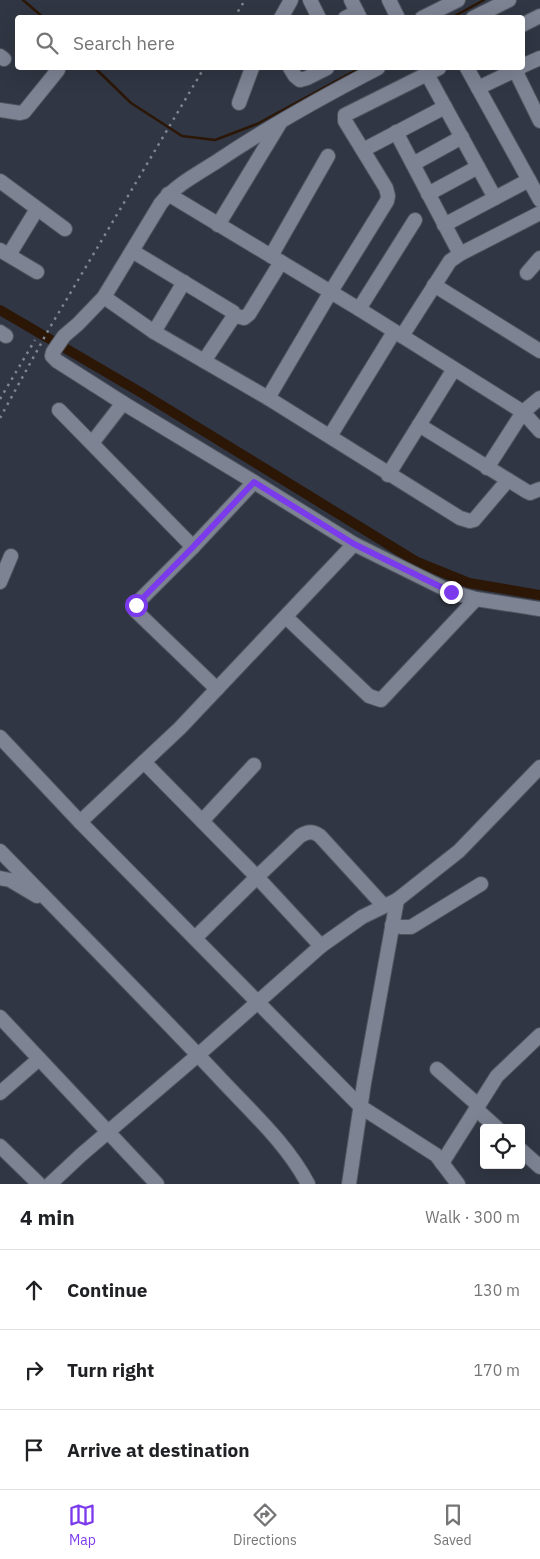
<!DOCTYPE html>
<meta charset="utf-8">
<style>
:root{--surface:#fff;--page:#f6f6f6;--text:#202124;--muted:#757577;--line:#e0e0e0;--accent:#7c3aed}
body{margin:0;font-family:"IBM Plex Sans",sans-serif;background:var(--page);color:var(--text)}
.controls{position:absolute;right:15px;bottom:15px;display:grid;overflow:hidden;border-radius:5px;box-shadow:0 5px 20px #0002}
.controls button{width:45px;height:45px;display:grid;place-items:center;padding:0;border:0;border-bottom:1px solid var(--line);background:var(--surface);color:var(--text);font:25px sans-serif}
.stop{position:absolute;width:15px;height:15px;margin:-11px;border:4px solid #7c3aed;border-radius:50%;background:#fff}
.stop.end{background:#7c3aed;border-color:#fff;box-shadow:0 1px 5px #0008}
.list{margin:0;padding:0;list-style:none}
h2{display:flex;justify-content:space-between;align-items:center;height:65px;margin:0;padding:0 20px;font-size:21px}
h2 small{font-size:16px;font-weight:400;color:var(--muted)}
.list li{display:grid;grid-template-columns:32px 1fr auto;gap:15px;align-items:center;box-sizing:border-box;height:80px;padding:0 20px;border-top:1px solid var(--line)}
.list b{display:block;font-size:19px;white-space:nowrap}
.list em{font-size:16px;font-style:normal;color:var(--muted)}
.icon{flex:none;width:28px;height:28px;fill:none;stroke:currentColor;stroke-width:2;stroke-linecap:round;stroke-linejoin:round}
.map{position:relative;flex:none;width:540px;height:1184px;overflow:hidden}
.search{position:absolute;background:var(--surface);box-shadow:0 5px 20px #0002;left:15px;right:15px;top:15px;height:55px;display:flex;align-items:center;gap:12px;box-sizing:border-box;padding:0 18px;border-radius:5px;color:var(--muted);font-size:19px}
.sheet{height:305px;background:var(--surface)}
nav{display:flex;justify-content:space-around;align-items:center;box-sizing:border-box;height:70px;border-top:1px solid var(--line);background:var(--surface);font-size:14px;color:var(--muted)}
nav a{display:grid;justify-items:center;gap:2px}
nav .on{color:var(--accent)}
.map>svg:first-child{display:block}
.lines{fill:none;stroke-linecap:round;stroke-linejoin:round}
.stream{stroke:#2c1606;stroke-width:2.5}
.canal{stroke:#2c1606;stroke-width:10}
.minor-casing{stroke:#4f545f;stroke-width:16}
.minor{stroke:#7d8393;stroke-width:14}
.rail{stroke:#808590;stroke-width:2.5;stroke-dasharray:2.5 5;stroke-linecap:butt}
.route{stroke:#7c3aed;stroke-width:6}
</style>
<div class="map">
<svg width="540" height="1184" viewBox="0 0 540 1184">
<rect width="100%" height="100%" fill="#303643"/>
<g class="lines">
<g class="stream">
<path d="M23,0l21,18"/>
<path d="M451,18l33,-18"/>
<path d="M95,68l36,35 51,33 33,4 42,-16 103,-56"/>
</g>
<path class="canal" d="M0,310l140,82 277,170 52,21 71,12"/>
<defs>
<g id="minor">
<path d="M310,0l9,18"/>
<path d="M351,0l9,18"/>
<path d="M389,0l9,18"/>
<path d="M281,18l10,-18"/>
<path d="M345,18l12,-6"/>
<path d="M422,18l36,-18"/>
<path d="M473,18l36,-18"/>
<path d="M522,25l18,-9"/>
<path d="M0,56l4,3"/>
<path d="M522,66l18,-8"/>
<path d="M290,68l5,8 5,4 7,-2 20,-10"/>
<path d="M378,68c-56,29 -110,59 -162,94 -19,12 -40,23 -55,41l-57,94 -26,27 -14,12 -11,16 -1,4 5,5 66,42 131,79 100,62 97,48 25,7 64,10"/>
<path d="M467,68l73,132"/>
<path d="M515,70l25,51"/>
<path d="M427,74l68,124"/>
<path d="M478,88l42,-20"/>
<path d="M239,103l13,-35"/>
<path d="M0,110l20,3 4,-1 34,-42"/>
<path d="M396,132l64,122"/>
<path d="M363,150l82,-43"/>
<path d="M413,164l49,-27"/>
<path d="M0,181l65,48"/>
<path d="M168,194l191,115 164,103 17,19"/>
<path d="M428,194l50,-27"/>
<path d="M218,225l62,-102"/>
<path d="M444,225l85,-45"/>
<path d="M0,250l37,22"/>
<path d="M132,251l101,61 -1,7 -28,42"/>
<path d="M9,255l28,-46"/>
<path d="M271,256l57,-100"/>
<path d="M527,273l13,-15"/>
<path d="M434,285l106,66"/>
<path d="M104,297l50,35 114,66 192,120 10,3 4,-1 34,-40"/>
<path d="M359,309l56,-89"/>
<path d="M233,315l11,3 5,-4 32,-52"/>
<path d="M0,332l6,4"/>
<path d="M154,332l30,-50"/>
<path d="M402,336l48,-75 10,-7 80,-41"/>
<path d="M268,398l62,-105 57,-92 1,-5 -2,-8 -41,-67v-6l94,-47"/>
<path d="M59,410l134,137"/>
<path d="M419,425l107,66 4,2 10,-4"/>
<path d="M330,436l64,-104"/>
<path d="M92,443l31,-40"/>
<path d="M487,468l36,-56 17,-14"/>
<path d="M388,475l66,-106"/>
<path d="M0,582l11,-26"/>
<path d="M286,617l83,79 12,4 95,-101"/>
<path d="M217,689l-76,-73 -5,-5 -1,-6 58,-58 61,-65"/>
<path d="M0,737l80,85 281,285 75,48 22,29"/>
<path d="M144,762l113,115 43,-41c8,-5 13,-5 20,0l64,70"/>
<path d="M202,821l52,-56"/>
<path d="M80,822l100,-94 174,-184"/>
<path d="M0,851c72,74 145,148 216,223 32,35 70,68 92,110"/>
<path d="M0,878l10,2 27,16"/>
<path d="M392,925l9,2h10l70,-43"/>
<path d="M195,938l62,-61 64,69"/>
<path d="M0,1017l157,167"/>
<path d="M437,1069l41,36"/>
<path d="M0,1093l39,-34"/>
<path d="M476,1109l21,19"/>
<path d="M0,1146l39,38"/>
<path d="M521,1150l19,17"/>
<path d="M442,1163l55,-87 43,-41"/>
<path d="M50,1184l31,-29 117,-100 123,-109 41,-29 35,-17 62,-49 81,-84"/>
<path d="M349,1184l15,-101 33,-183"/>
</g>
</defs>
<use href="#minor" class="minor-casing"/>
<use href="#minor" class="minor"/>
<g class="rail">
<path d="M234,18l11,-18"/>
<path d="M0,399l35,-59"/>
<path d="M0,418l49,-89 155,-261"/>
</g>
</g>
<g class="lines">
<path class="route" d="M136,605l57,-58 61,-65 100,62 97,48"/>
</g>
</svg>
<div class="controls">
<button><svg class="icon" aria-label="locate" viewBox="0 0 24 24"><circle cx="12" cy="12" r="6"/><path d="M12 2v4M12 18v4M2 12h4M18 12h4"/></svg></button>
</div>
<div class="stop" style="left:136px;top:605px"></div>
<div class="stop end" style="left:451px;top:592px"></div>
<div class="search"><svg class="icon" aria-label="search" viewBox="0 0 24 24"><circle cx="10" cy="10" r="6"/><path d="M15 15l6 6"/></svg>Search here</div>
</div>
<section class="sheet">
<h2>4 min<small>Walk · 300 m</small></h2>
<ul class="list">
<li><svg class="icon" aria-label="ahead" viewBox="0 0 24 24"><path d="M12 20V5M6 11l6-6 6 6"/></svg><div><b>Continue</b></div><em>130 m</em></li>
<li><svg class="icon" aria-label="right" viewBox="0 0 24 24"><path d="M7 20v-9h11M14 6l5 5-5 5"/></svg><div><b>Turn right</b></div><em>170 m</em></li>
<li><svg class="icon" aria-label="arrive" viewBox="0 0 24 24"><path d="M6 21V4h12l-3 4 3 4H6"/></svg><div><b>Arrive at destination</b></div></li>
</ul>
</section>
<nav>
<a class="on"><svg class="icon" aria-label="map" viewBox="0 0 24 24"><path d="M3 6l6-2 6 2 6-2v14l-6 2-6-2-6 2zM9 4v14M15 6v14"/></svg>Map</a>
<a><svg class="icon" aria-label="directions" viewBox="0 0 24 24"><path d="M12 3l9 9-9 9-9-9zM9 14v-3h6M13 9l2 2-2 2"/></svg>Directions</a>
<a><svg class="icon" aria-label="saved" viewBox="0 0 24 24"><path d="M7 4h10v16l-5-4-5 4z"/></svg>Saved</a>
</nav>
